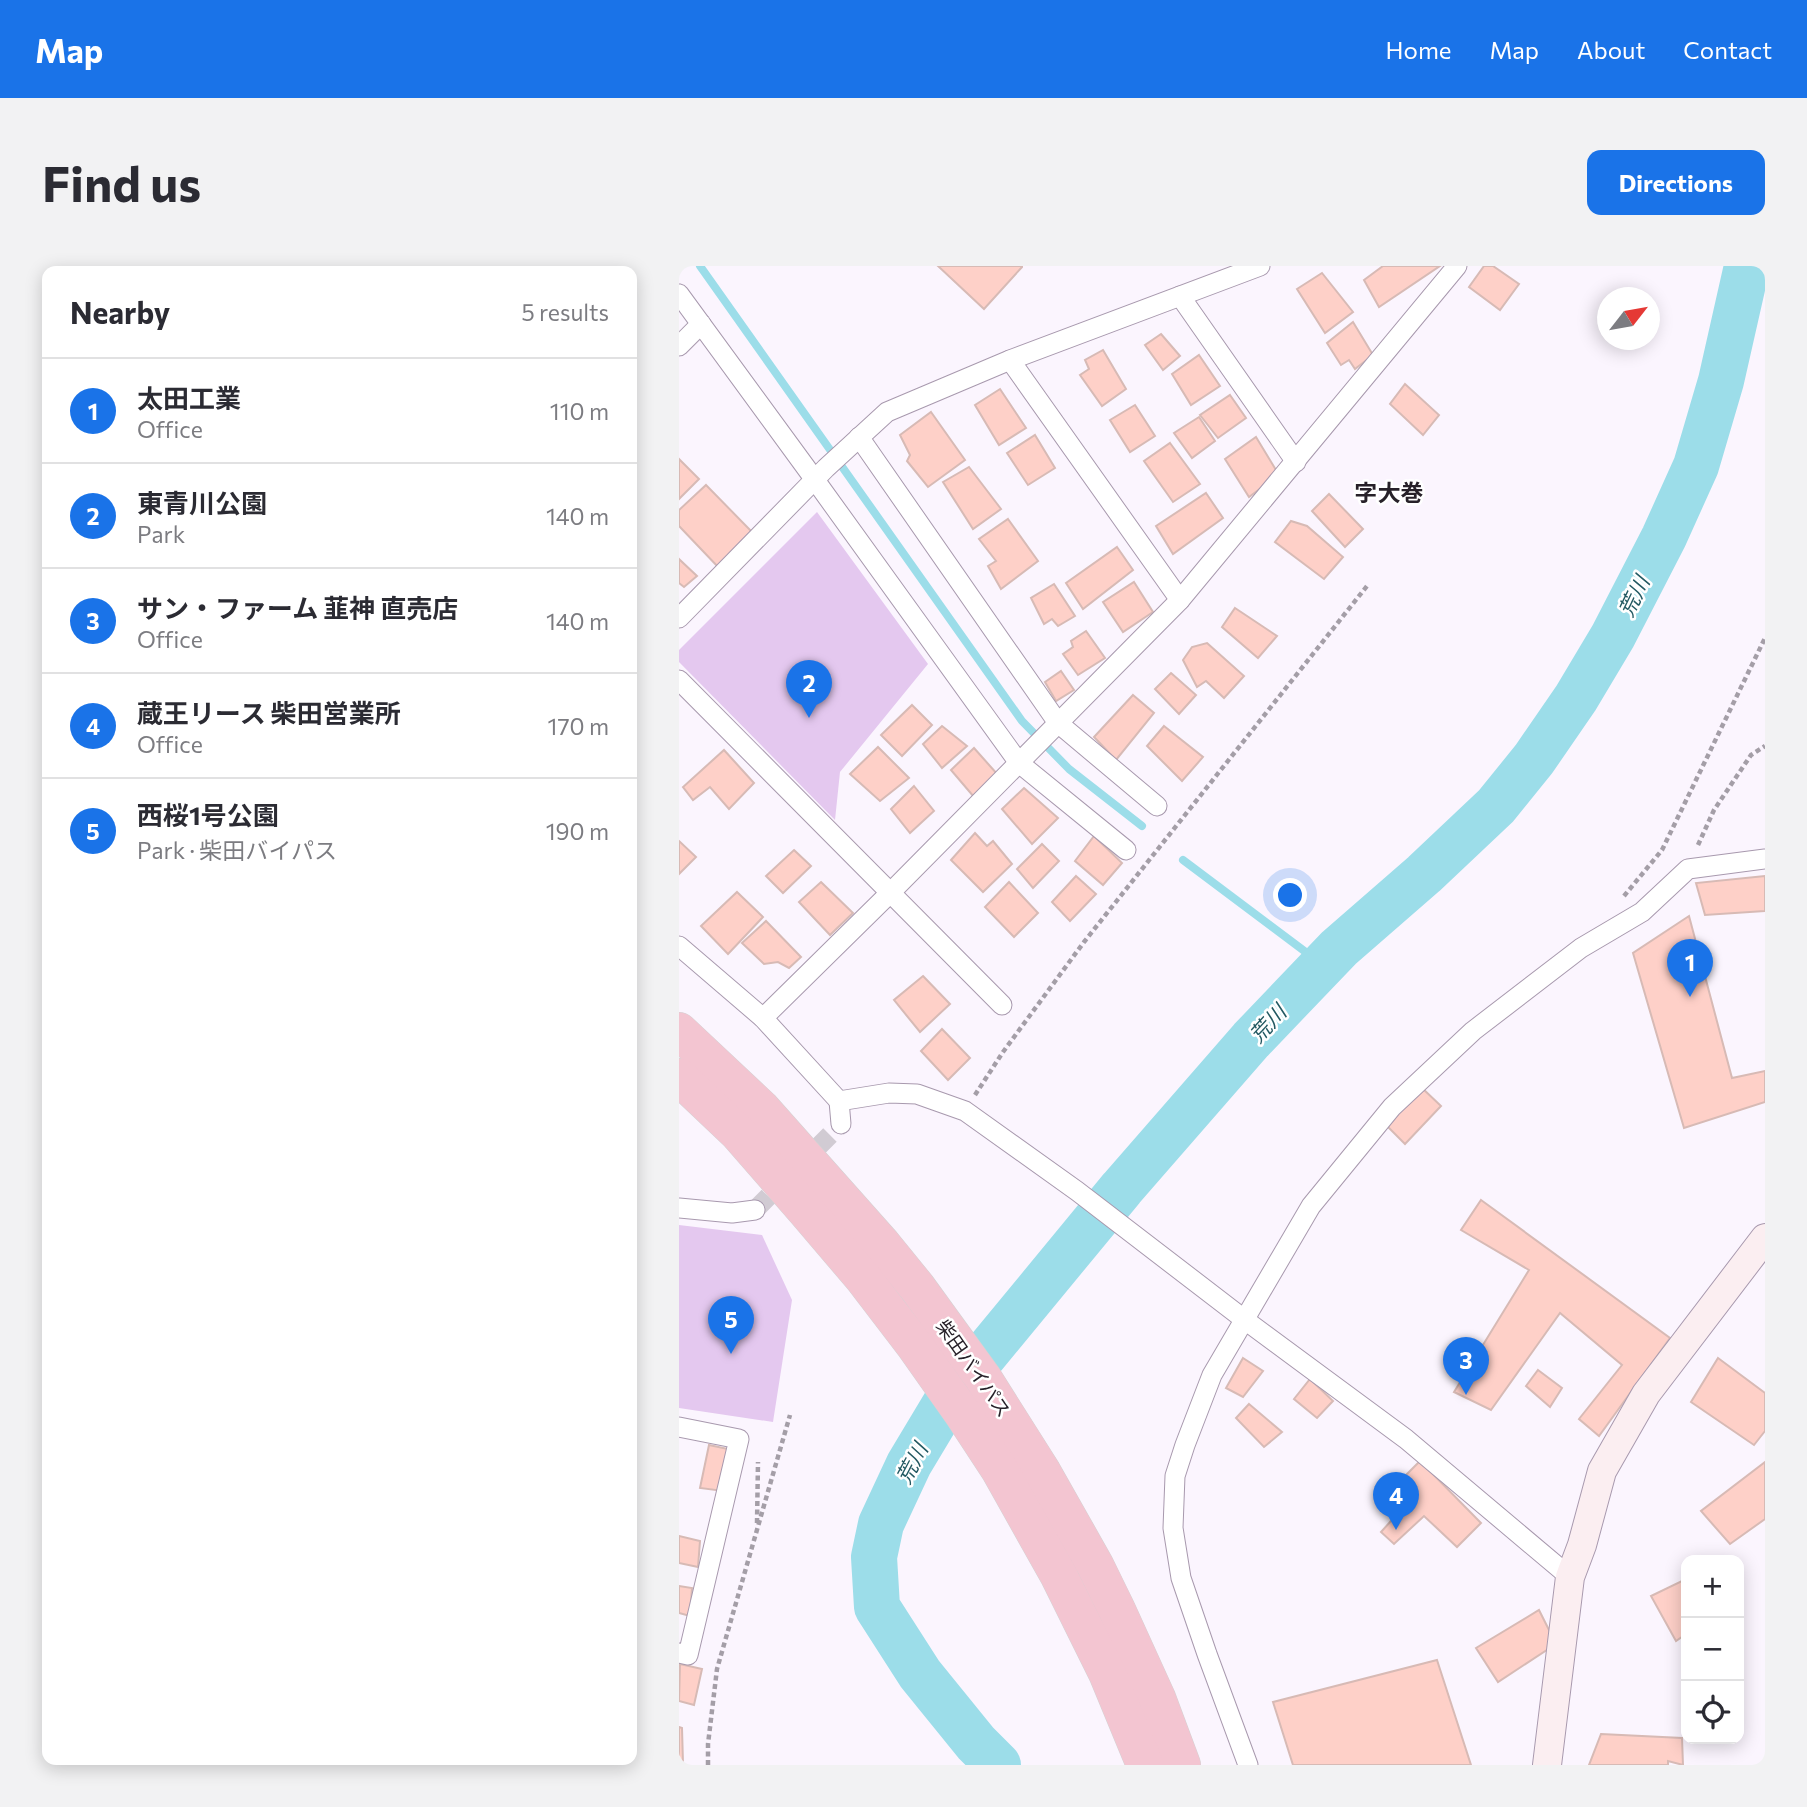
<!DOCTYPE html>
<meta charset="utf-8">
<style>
:root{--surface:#fff;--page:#f2f2f3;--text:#2b2b33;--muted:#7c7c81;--line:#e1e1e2;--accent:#1a73e8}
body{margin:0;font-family:Commissioner,"Noto Sans JP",sans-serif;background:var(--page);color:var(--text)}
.controls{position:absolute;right:21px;bottom:21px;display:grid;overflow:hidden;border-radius:14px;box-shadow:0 4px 18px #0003}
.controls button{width:63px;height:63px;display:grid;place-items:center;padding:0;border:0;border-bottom:2px solid var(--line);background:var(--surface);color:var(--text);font:35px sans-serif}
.compass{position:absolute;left:918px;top:21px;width:63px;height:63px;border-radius:50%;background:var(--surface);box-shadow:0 4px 18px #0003;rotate:59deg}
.you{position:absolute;left:612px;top:630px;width:24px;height:24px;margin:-18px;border:5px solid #fff;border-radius:50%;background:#1a73e8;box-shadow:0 0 0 10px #1a73e833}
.badge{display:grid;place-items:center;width:46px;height:46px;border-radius:50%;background:var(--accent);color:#fff;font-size:23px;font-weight:700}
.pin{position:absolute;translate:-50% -58px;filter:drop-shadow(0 2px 4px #0008)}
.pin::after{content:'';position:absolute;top:37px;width:24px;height:21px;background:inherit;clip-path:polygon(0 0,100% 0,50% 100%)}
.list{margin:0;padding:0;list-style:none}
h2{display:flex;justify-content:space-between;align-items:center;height:91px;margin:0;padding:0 28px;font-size:30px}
h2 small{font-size:23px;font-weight:400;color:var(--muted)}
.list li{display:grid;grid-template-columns:46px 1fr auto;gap:21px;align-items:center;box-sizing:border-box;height:105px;padding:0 28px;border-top:2px solid var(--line)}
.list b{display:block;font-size:26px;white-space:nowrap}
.list p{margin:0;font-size:23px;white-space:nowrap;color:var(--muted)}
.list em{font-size:23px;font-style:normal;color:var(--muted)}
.icon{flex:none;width:38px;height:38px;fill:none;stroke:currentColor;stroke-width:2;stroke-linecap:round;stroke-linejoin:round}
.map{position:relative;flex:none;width:1086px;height:1499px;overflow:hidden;border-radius:14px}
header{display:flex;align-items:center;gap:42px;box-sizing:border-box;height:98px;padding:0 35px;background:var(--accent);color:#fff}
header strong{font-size:33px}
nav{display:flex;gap:38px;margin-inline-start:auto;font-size:24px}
.intro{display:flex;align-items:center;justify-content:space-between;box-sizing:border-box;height:168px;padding:0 42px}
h1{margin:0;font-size:49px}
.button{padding:18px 32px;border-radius:14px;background:var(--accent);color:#fff;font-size:24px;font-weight:700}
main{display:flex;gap:42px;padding:0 42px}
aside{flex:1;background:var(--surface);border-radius:14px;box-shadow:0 4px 18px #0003}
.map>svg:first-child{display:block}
.green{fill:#e4c8ef}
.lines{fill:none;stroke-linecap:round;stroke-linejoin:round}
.stream{stroke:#9cdde9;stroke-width:8}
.river{stroke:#9cdde9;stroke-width:46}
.building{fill:#fed0c8;stroke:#d7bab5;stroke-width:2}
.street-tunnel{stroke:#d1cbd3;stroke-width:19;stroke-dasharray:19 10;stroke-linecap:butt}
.street-casing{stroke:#a899ae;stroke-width:21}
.secondary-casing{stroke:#a899ae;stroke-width:30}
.highway-casing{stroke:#d4d3d4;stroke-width:38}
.path{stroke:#a49ea7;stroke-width:4.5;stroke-dasharray:5 3.5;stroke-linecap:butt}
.street{stroke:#fff;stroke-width:19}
.secondary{stroke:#fbeef1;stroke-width:28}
.highway{stroke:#f3c5d1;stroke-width:37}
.labels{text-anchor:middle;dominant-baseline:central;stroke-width:5;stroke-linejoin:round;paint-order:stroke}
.street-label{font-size:19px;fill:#272129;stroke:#fff}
.water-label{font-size:21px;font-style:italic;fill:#235962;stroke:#fff}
.quarter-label{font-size:23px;font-weight:bold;fill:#272129;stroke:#fff}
</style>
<header>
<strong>Map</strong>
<nav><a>Home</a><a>Map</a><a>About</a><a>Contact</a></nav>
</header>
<div class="intro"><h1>Find us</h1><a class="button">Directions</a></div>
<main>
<aside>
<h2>Nearby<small>5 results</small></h2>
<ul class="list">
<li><span class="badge">1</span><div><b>太田工業</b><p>Office</p></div><em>110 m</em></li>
<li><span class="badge">2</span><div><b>東青川公園</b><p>Park</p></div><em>140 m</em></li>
<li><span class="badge">3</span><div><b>サン・ファーム 韮神 直売店</b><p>Office</p></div><em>140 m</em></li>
<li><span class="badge">4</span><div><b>蔵王リース 柴田営業所</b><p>Office</p></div><em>170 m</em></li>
<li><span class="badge">5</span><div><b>西桜1号公園</b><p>Park · 柴田バイパス</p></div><em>190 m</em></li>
</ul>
</aside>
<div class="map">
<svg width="1086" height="1499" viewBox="0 0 1086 1499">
<rect width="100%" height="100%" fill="#fbf5fe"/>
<g class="green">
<path d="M138,246l111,152 -88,108 -5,48 -156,-158v-12z"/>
<path d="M0,959l83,10 30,65 -19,122 -94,-14z"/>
</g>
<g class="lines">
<g class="stream">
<path d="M21,0l322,455 47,48 73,57"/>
<path d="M504,594l140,105"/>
</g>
<path class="river" d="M319,1499l-22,-22 -56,-69 -43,-67 -3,-50 7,-33 28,-60 39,-65 174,-211 129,-148 88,-92 85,-74 72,-68 38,-47 42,-61 37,-62 51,-99 32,-71 25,-85 26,-115"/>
</g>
<g class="building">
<path d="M259,0h84v1l-38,42z"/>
<path d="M704,0h57l-61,41 -15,-27z"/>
<path d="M805,0h9l26,18 -19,26 -31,-23z"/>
<path d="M643,7l31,39 -28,21 -28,-44z"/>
<path d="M674,56l20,33 -18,14 -6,-9 -8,5 -14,-22z"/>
<path d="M482,68l19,22 -17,14 -18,-25z"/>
<path d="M424,84l23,39 -24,17 -22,-31 9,-6 -4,-9z"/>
<path d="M520,89l21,31 -29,19 -19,-31z"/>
<path d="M726,118l34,31 -16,20 -33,-31z"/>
<path d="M321,123l26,39 -27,17 -24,-40z"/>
<path d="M551,129l16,23 -28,20 -18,-23z"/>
<path d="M456,139l20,31 -25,16 -20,-32z"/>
<path d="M252,146l34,48 -37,27 -21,-26 3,-6 -10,-20z"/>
<path d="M520,151l16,24 -23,17 -18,-25z"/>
<path d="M356,169l20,33 -27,17 -21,-32z"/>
<path d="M577,171l20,33 -7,12 -20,15 -24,-38z"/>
<path d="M491,177l30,41 -27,18 -29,-41z"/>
<path d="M0,193l20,20 -20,20z"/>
<path d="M290,201l32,42 -28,20 -30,-47z"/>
<path d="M27,219l48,49 -34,35 -41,-43v-16z"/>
<path d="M527,227l17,25 -50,36 -17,-28z"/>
<path d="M650,228l34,35 -18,18 -33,-36z"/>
<path d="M329,253l30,42 -37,28 -13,-23 8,-5 -17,-22z"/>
<path d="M612,255l16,5 36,31 -19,22 -49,-37z"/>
<path d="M438,281l16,23 -50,39 -17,-26z"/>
<path d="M0,293l18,17 -13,11 -5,-4z"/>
<path d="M455,316l19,30 -30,20 -20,-30z"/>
<path d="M375,318l21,32 -17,10 -6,-7 -8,5 -13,-26z"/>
<path d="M556,342l42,28 -19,22 -36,-31z"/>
<path d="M407,365l19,27 -27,17 -15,-21 10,-7 -2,-6z"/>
<path d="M528,377l37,33 -20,22 -18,-17 -9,6 -14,-27 9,-13z"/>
<path d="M382,405l13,19 -18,11 -11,-19z"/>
<path d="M492,407l25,22 -17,19 -24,-25z"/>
<path d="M454,429l21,18 -38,47 -22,-23z"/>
<path d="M233,439l20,20 -30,31 -21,-21z"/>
<path d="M263,460l25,20 -25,22 -19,-24z"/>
<path d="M485,460l39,31 -21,24 -35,-35z"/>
<path d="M199,481l31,31 -29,23 -30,-27z"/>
<path d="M295,482l24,27 -24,22 -23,-27z"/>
<path d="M45,484l30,33 -25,26 -19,-22 -17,13 -10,-13z"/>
<path d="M235,520l20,25 -24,22 -19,-24z"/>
<path d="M345,522l34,30 -26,26 -30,-35z"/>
<path d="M296,567l12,13 6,-5 19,23 -29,28 -32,-32z"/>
<path d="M415,570l28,27 -19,22 -28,-24z"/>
<path d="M0,575l17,16 -17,17z"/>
<path d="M363,578l17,17 -26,27 -16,-19z"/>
<path d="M115,584l17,16 -28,27 -17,-17z"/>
<path d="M397,610l20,18 -26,27 -18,-19z"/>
<path d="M1086,610v35l-60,4 -9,-32z"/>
<path d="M142,616l32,31 -23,22 -31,-33z"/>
<path d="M330,616l29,31 -24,24 -29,-30z"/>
<path d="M58,626l26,25 -35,37 -27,-28z"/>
<path d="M1010,650l43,162 33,-7v31l-81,26 -51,-175z"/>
<path d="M87,655l35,36 -12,11 -11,-6 -14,2 -22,-21z"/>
<path d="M244,710l27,28 -30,28 -26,-32z"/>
<path d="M263,763l28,29 -22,22 -27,-29z"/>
<path d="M742,821l20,19 -36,38 -18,-18z"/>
<path d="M802,934l189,138 -71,98 -20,-17 43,-54 -62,-52 -69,97 -37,-18 75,-122 -68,-40z"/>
<path d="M564,1092l20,13 -20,26 -17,-9z"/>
<path d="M1039,1092l47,35v38l-11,14 -63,-43z"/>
<path d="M859,1104l24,18 -12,19 -24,-21z"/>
<path d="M631,1113l23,22 -16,17 -23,-19z"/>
<path d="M570,1138l33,28 -18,15 -28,-29z"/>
<path d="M30,1179l19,4 -5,42 -23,-3z"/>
<path d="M741,1195l61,62 -24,24 -33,-31 -30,28 -13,-12 19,-21 -16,-14z"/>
<path d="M1086,1196v57l-35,25 -29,-33z"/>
<path d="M0,1270l21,5 -2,26 -19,-4z"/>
<path d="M1007,1313v55l-10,7 -25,-45z"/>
<path d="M0,1320l13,2 -2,28 -11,-3z"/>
<path d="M860,1344l17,34 -58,38 -22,-34z"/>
<path d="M758,1394l34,105h-178l-20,-63z"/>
<path d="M1,1398l22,5 -8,36 -15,-4z"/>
<path d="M0,1461l3,1 1,35 -4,-1z"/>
<path d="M922,1468l81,4 1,27 -15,-4v4h-79z"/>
</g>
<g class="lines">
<path class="street-tunnel" d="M76,944l86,-86"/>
<defs>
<g id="street">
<path d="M0,28l136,186 204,283 107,87"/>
<path d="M501,30l116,166"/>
<path d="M0,80l22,-22"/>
<path d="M331,94l170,240"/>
<path d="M180,171l199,286 99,83"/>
<path d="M0,352l147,-150 61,-56 123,-52 250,-94"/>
<path d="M0,414l323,325"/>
<path d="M0,680l84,72 76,83 50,-8 28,1 48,17 112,80 168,129 161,119 164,138"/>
<path d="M84,752l128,-126 289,-292 277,-334"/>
<path d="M160,835l2,23"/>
<path d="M0,942l53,5 23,-3"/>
<path d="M0,1161l60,12 -51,216 -9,-2"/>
<path d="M569,1499l-41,-111 -26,-76 -8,-50 2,-52 10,-31 27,-70 99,-169 81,-99 81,-76 108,-83 61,-36 46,-43 77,-10"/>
</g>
<path id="secondary" d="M868,1499l23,-188 12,-32 20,-74 44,-77 119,-156"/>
<g id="highway">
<path d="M0,765l82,77 121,136 35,43 66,91 60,95 52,92 22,45 40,88 25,67"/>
<path d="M0,811l59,56 68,78 57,67 52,68 48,68 36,55 60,107 48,97 38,92"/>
</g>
</defs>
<use href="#street" class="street-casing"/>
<use href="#secondary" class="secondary-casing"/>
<use href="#highway" class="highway-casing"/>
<g class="path">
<path d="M1019,579l16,-35 37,-55 14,-9"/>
<path d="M945,630l38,-46 103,-212"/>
<path d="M296,829l28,-43 81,-110 283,-356"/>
<path d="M78,1257l1,-61"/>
<path d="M29,1499v-21l9,-75 73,-254"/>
</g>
<use href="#street" class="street"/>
<use href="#secondary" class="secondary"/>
<use href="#highway" class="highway"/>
</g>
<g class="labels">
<g class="street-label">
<text transform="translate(295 1102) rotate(55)">柴田バイパス</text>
</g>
<g class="water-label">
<text transform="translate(954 330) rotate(-64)">荒川</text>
<text transform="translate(588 757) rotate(-47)">荒川</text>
<text transform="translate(232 1197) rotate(-62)">荒川</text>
</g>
<g class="quarter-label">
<text x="710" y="226">字大巻</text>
</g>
</g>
</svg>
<div class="controls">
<button>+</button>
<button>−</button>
<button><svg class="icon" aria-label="locate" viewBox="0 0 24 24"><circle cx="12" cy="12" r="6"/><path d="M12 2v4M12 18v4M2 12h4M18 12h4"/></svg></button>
</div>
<svg class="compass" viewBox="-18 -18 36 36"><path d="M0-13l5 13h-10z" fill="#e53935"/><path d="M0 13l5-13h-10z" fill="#7c7c81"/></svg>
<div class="you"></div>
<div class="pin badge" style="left:1011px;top:731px">1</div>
<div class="pin badge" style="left:130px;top:452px">2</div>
<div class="pin badge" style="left:787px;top:1129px">3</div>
<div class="pin badge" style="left:717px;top:1264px">4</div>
<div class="pin badge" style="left:52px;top:1088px">5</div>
</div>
</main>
